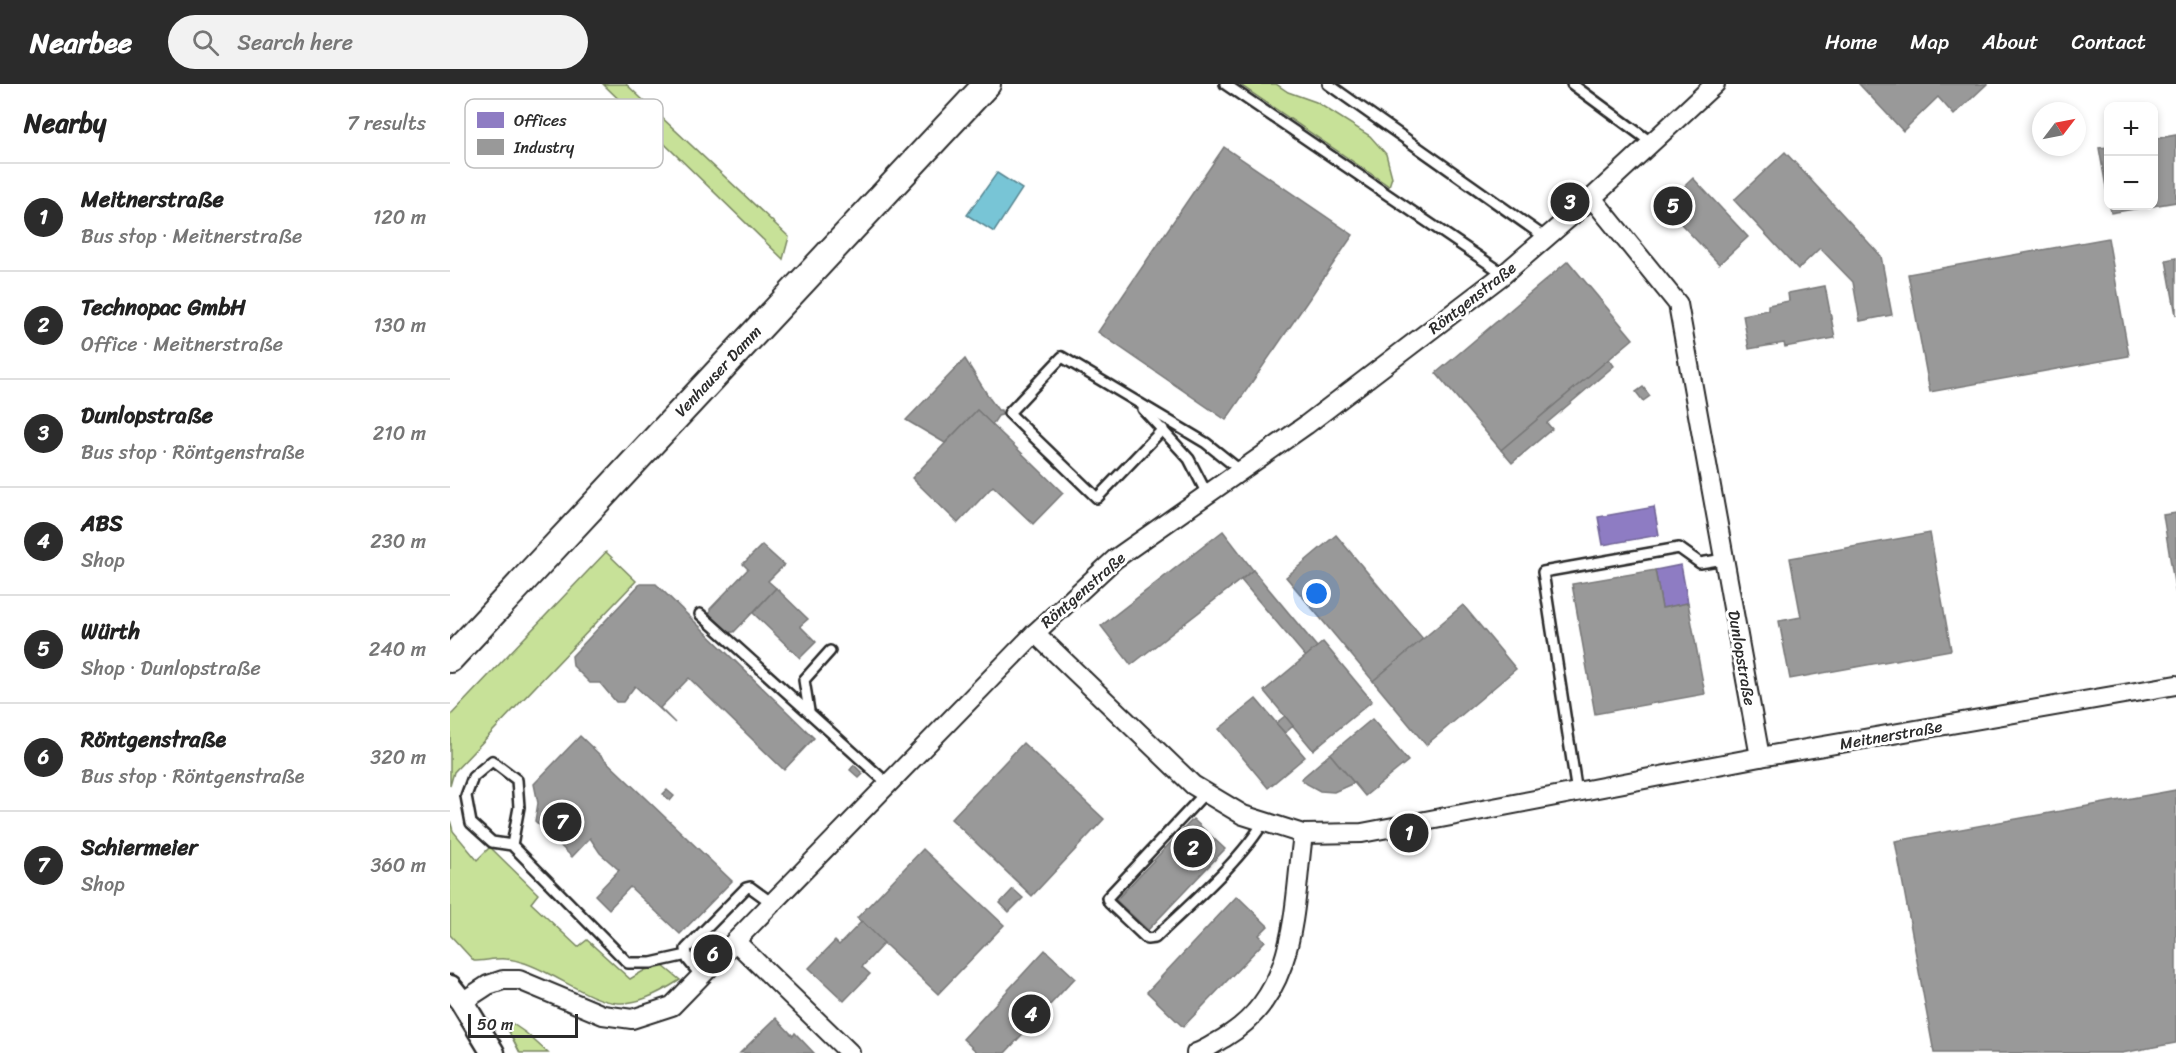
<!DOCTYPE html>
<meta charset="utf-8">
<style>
:root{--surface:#fff;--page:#f2f2f2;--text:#222;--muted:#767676;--line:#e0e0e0;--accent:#2b2b2b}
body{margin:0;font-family:Sriracha,sans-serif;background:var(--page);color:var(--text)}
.controls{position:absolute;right:18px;top:18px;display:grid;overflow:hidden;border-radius:12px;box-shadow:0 3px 9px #0003}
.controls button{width:54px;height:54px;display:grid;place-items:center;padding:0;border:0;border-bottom:2px solid var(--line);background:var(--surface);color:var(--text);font:30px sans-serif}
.compass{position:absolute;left:1582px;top:18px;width:54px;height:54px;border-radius:50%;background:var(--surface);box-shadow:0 3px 9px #0003;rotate:58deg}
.scale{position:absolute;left:18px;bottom:15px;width:110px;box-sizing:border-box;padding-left:6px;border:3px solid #2b2b2b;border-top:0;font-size:16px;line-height:21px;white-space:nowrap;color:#2b2b2b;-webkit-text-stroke:4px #fff;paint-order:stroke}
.you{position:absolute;left:867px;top:510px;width:21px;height:21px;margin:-15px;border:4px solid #fff;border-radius:50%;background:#1a73e8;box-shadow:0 0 0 9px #1a73e833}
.badge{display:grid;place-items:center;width:39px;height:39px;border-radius:50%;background:var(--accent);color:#fff;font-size:20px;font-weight:700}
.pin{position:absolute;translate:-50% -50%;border:3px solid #fff;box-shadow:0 2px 6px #0006}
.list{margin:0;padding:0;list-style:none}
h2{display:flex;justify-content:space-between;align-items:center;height:78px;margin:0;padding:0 24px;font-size:26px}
h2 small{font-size:20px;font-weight:400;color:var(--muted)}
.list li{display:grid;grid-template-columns:39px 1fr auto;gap:18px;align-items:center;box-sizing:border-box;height:108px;padding:0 24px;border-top:2px solid var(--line)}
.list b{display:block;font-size:22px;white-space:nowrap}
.list p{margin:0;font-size:20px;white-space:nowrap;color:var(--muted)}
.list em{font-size:20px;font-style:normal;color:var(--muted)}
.icon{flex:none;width:33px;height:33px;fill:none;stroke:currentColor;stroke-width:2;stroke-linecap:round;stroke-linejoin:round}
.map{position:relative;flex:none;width:1726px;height:969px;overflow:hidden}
header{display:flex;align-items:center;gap:36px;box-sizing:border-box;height:84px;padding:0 30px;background:var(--accent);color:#fff}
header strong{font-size:28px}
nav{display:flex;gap:33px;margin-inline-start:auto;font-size:21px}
.search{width:420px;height:54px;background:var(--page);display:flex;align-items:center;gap:15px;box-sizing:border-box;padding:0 21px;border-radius:33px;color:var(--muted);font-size:22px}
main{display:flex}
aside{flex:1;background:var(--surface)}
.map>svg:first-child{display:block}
.green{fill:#c7e198;stroke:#798662;stroke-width:1.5}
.water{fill:#78c5d6;stroke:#598792;stroke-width:1.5}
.offices{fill:#8e7cc3;stroke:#706495;stroke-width:1.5}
.industry{fill:#999;stroke:#787878;stroke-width:1.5}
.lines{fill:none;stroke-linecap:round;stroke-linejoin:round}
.service-casing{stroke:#2b2b2b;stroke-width:14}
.minor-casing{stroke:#2b2b2b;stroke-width:22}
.tertiary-casing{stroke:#2b2b2b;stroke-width:27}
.secondary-casing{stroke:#2b2b2b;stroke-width:30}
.service{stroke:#fff;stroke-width:9}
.minor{stroke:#fff;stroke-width:18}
.tertiary{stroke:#fff;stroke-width:22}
.secondary{stroke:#fff;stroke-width:26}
.labels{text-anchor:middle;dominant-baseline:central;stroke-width:6;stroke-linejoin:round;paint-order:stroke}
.street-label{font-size:16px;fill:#2b2b2b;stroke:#fff}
.key{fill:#fff;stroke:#bfbfbf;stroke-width:1.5}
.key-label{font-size:16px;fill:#2b2b2b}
</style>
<header>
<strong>Nearbee</strong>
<div class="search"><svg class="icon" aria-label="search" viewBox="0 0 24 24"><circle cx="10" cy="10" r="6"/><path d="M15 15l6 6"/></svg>Search here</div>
<nav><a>Home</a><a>Map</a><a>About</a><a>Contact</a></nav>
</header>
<main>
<aside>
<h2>Nearby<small>7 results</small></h2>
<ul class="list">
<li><span class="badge">1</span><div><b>Meitnerstraße</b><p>Bus stop · Meitnerstraße</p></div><em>120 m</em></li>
<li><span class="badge">2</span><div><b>Technopac GmbH</b><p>Office · Meitnerstraße</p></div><em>130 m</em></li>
<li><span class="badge">3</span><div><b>Dunlopstraße</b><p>Bus stop · Röntgenstraße</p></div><em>210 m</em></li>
<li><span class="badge">4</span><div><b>ABS</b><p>Shop</p></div><em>230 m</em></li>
<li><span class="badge">5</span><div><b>Würth</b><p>Shop · Dunlopstraße</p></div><em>240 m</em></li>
<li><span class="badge">6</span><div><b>Röntgenstraße</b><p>Bus stop · Röntgenstraße</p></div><em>320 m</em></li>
<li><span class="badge">7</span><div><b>Schiermeier</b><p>Shop</p></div><em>360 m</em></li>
</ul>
</aside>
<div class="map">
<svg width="1726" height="969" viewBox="0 0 1726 969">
<rect width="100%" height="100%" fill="#fff"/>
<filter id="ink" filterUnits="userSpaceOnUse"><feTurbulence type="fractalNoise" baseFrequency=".0167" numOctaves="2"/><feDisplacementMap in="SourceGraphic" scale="12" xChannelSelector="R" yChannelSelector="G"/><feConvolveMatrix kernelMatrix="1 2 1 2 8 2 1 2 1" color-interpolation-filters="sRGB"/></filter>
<g filter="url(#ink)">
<g class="green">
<path d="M153,0h23l163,153 -6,22z"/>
<path d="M789,0h37l12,8 28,10 54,34 16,18 6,23 -3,9z"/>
<path d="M156,468l30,29 -182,191 -4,14v-70z"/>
<path d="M0,736l3,11 24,29 13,-13 48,47 -7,9 47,44 9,-7 43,39 15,-9 18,-4 17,14c-60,38 -73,24 -131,-6 -13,-7 -28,-14 -43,-15 -10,-1 -22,2 -32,2l-24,-26z"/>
<path d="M60,938l16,11 22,20h-28l-12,-23z"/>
</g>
<path class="water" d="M547,89l25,16 -28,43 -27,-17z"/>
<g class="offices">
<path d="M1204,423l5,28 -56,10 -5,-28z"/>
<path d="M1231,481l7,38 -26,5 -7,-38z"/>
</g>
<g class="industry">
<path d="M1409,0h128l-33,31 -16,-18 -35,34z"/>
<path d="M1726,51v67l-65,11 -1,-7h44v-67z"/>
<path d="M774,63l129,88 -127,185 -128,-88z"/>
<path d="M1658,63v51l-9,-50z"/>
<path d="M1335,68l96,104 11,59 -32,6 -7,-39 -33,-34 -22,21 -64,-69z"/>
<path d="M1243,94l55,59 -29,27 -55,-58z"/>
<path d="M1658,154l21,118 -199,36 -22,-118z"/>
<path d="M1726,174v57l-10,-55z"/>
<path d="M1118,177l65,78 -132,111 -65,-77z"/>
<path d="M1375,202l10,52 -50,9 -1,-4 -35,6 -6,-34 25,-5v-5l21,-4 -1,-8z"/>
<path d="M515,275l25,40 8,11h3l1,5 -4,1 -6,9 -15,-15 -32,33 -39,-23z"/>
<path d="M1159,275l5,7 -67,57 5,6 -40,34 -11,-13z"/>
<path d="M1193,303l7,9 -7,5 -7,-9z"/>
<path d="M527,326l86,83 -30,31 -40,-38 -35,37 -46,-45z"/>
<path d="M1726,429v82l-13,-80z"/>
<path d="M773,447l30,39 -122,95 -30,-39z"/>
<path d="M1480,449l21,117 -161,29 -11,-58 22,-4 -11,-59z"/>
<path d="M886,451l87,104 -50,42 -87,-104z"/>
<path d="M312,461l22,20 -16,16 8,7 -42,44h-8l-16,-15v-8l38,-40 -5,-5z"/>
<path d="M803,486l64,77 -11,10 -65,-77z"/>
<path d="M1205,486l7,38 26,-5 17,91 -110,20 -23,-130z"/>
<path d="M190,500h16l158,154 -30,32 -95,-92 -29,30 15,15 -40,-37 -12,16h-7l-16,-19h-10l-17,-17 -1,-10z"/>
<path d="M326,504l32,31 -8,7 16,16 -16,16 -47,-45z"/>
<path d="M1013,521l53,64 -90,76 -53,-64z"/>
<path d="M873,558l49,59 -59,49 -49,-59z"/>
<path d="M806,615l49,58 -37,31 -49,-59z"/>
<path d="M835,632l8,10 -8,7 -9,-10z"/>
<path d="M922,635l36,42 -43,35 -35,-42z"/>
<path d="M130,652l152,145 -52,53 -50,-47 -21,22 -14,-14 24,-25 -19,-17 -10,-15 -18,19 -37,-36 3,-18 -4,-19z"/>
<path d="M573,659l81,76 -72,77 -81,-77z"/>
<path d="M880,670l24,29 -20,9 -14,-1 -13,-7 -6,-5z"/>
<path d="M404,681l9,9 -4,4 -9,-8z"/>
<path d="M217,706l7,6 -4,5 -7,-7z"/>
<path d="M1726,706v253l-54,10h-188l-39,-212z"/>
<path d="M743,735l32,30 -77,81 -32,-30z"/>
<path d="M473,765l81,76 -66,69 -81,-76z"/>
<path d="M563,805l10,9 -14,14 -9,-9z"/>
<path d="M787,812l31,30 -9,9 6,6 -82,86 -36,-35z"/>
<path d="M412,837l22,22 -22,24 8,7 -26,27 -35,-33 26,-27 4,4z"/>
<path d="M595,866l30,28 -70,75h-27l-15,-14z"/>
<path d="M326,934l17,18 2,-3 19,20h-74z"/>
</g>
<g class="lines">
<defs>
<g id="service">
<path d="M775,0l279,190"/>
<path d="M878,0l218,154"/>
<path d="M1122,0l80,59"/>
<path d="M693,325l46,50 18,35"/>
<path d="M713,345l-66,69 -88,-85 53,-56 144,86 35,28"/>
<path d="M250,530l187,169"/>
<path d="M359,627l-5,-31 26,-29"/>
<path d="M756,708l-99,106 2,5 38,36 8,-1c34,-33 86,-77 109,-117"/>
<path d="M1127,709l-34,-221 136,-24 21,15 24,-4"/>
<path d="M62,761l-20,-3 -21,-19 -5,-27 7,-19 19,-16 25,19 2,27 -7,38 116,118h23l36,-8"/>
<path d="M251,892l-13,-16 -2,-11 60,-61 4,-1 22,16"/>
</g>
<g id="minor">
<path d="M1142,114l86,106 82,453"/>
<path d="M585,549l158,152 50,30 60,19 59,-1 398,-76 416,-72"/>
<path d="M286,858l114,111"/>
<path d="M12,918l26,-17 15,-5h16l84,35 29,4 40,-13 363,-373 80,-74 191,-134 198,-151 88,-76 123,-114"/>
<path d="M746,969c10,-3 19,-10 28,-15 74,-44 69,-129 79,-204"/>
</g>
<path id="tertiary" d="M0,903l12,15 31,51"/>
<path id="secondary" d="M0,575l537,-575"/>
</defs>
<use href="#service" class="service-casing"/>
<use href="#minor" class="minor-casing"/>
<use href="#tertiary" class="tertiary-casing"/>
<use href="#secondary" class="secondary-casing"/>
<use href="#service" class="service"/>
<use href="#minor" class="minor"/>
<use href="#tertiary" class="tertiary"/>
<use href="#secondary" class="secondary"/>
</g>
</g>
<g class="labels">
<g class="street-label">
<text transform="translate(1022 214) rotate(-38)">Röntgenstraße</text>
<text transform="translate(268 287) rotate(-47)">Venhauser Damm</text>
<text transform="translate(633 506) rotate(-41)">Röntgenstraße</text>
<text transform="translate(1292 574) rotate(80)">Dunlopstraße</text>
<text transform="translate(1441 651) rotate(-10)">Meitnerstraße</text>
</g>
</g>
<rect x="15" y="15" width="198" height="69" rx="9" class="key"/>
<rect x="27" y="28" width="27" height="16" fill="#8e7cc3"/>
<rect x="27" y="55" width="27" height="16" fill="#999"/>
<g class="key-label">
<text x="64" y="42">Offices</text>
<text x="64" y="69">Industry</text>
</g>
</svg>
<div class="controls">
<button>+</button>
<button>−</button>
</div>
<svg class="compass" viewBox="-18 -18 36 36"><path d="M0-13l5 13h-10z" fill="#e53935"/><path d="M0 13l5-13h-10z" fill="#767676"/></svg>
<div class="scale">50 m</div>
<div class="you"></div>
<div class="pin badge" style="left:959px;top:749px">1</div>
<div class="pin badge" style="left:743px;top:764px">2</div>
<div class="pin badge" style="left:1120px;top:118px">3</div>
<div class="pin badge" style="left:581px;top:930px">4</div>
<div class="pin badge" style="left:1223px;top:122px">5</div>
<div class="pin badge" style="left:263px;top:870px">6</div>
<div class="pin badge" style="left:112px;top:738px">7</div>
</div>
</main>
